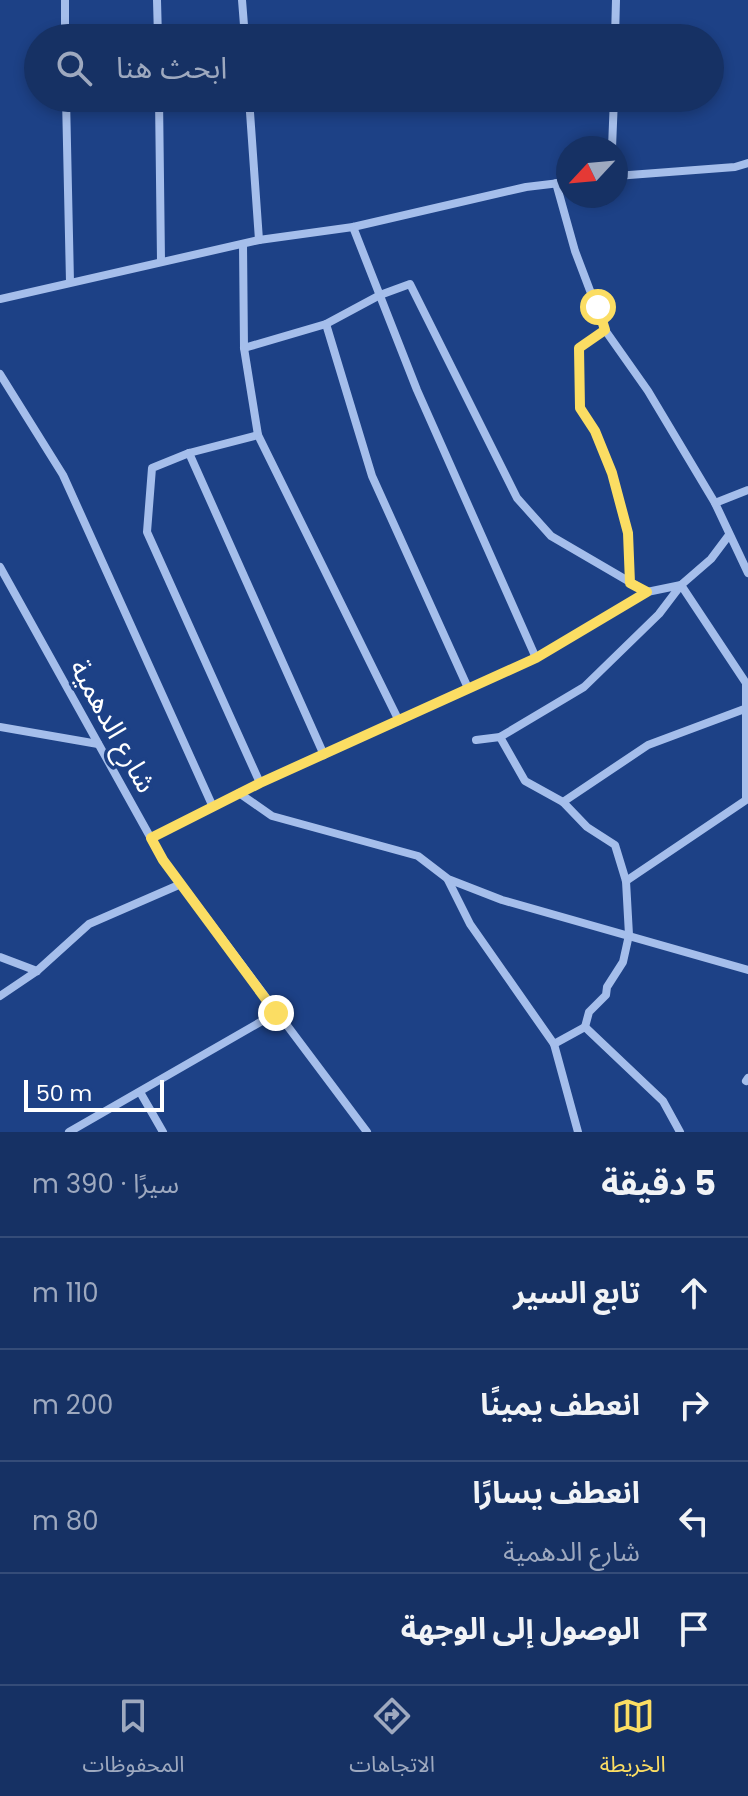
<!DOCTYPE html>
<html lang="ar">
<meta charset="utf-8">
<style>
:root{--surface:#163164;--page:#233d6d;--text:#f1f3f6;--muted:#9ea9bf;--line:#354c78;--accent:#fbdd63}
body{margin:0;font-family:Poppins,"Noto Sans Arabic",sans-serif;background:var(--page);color:var(--text);direction:rtl}
.compass{position:absolute;left:556px;top:136px;width:72px;height:72px;border-radius:50%;background:var(--surface);box-shadow:0 4px 12px #0003;rotate:244deg}
.scale{position:absolute;left:24px;bottom:20px;width:140px;box-sizing:border-box;padding-left:8px;border:4px solid #fff;border-top:0;font-size:22px;line-height:28px;white-space:nowrap;color:#fff;-webkit-text-stroke:6px #1d4186;paint-order:stroke}
.stop{position:absolute;width:24px;height:24px;margin:-18px;border:6px solid #fbdd63;border-radius:50%;background:#fff}
.stop.end{background:#fbdd63;border-color:#fff;box-shadow:0 2px 8px #0008}
.list{margin:0;padding:0;list-style:none}
h2{display:flex;justify-content:space-between;align-items:center;height:104px;margin:0;padding:0 32px;font-size:34px}
h2 small{font-size:26px;font-weight:400;color:var(--muted)}
.list li{display:grid;grid-template-columns:52px 1fr auto;gap:24px;align-items:center;box-sizing:border-box;height:112px;padding:0 32px;border-top:2px solid var(--line)}
.list b{display:block;font-size:30px;white-space:nowrap}
.list p{margin:0;font-size:26px;white-space:nowrap;color:var(--muted)}
.list em{font-size:26px;font-style:normal;color:var(--muted)}
.icon{flex:none;width:44px;height:44px;fill:none;stroke:currentColor;stroke-width:2;stroke-linecap:round;stroke-linejoin:round}
.map{position:relative;flex:none;width:748px;height:1132px;overflow:hidden;direction:ltr}
.search{position:absolute;background:var(--surface);box-shadow:0 4px 12px #0003;left:24px;right:24px;top:24px;height:88px;display:flex;align-items:center;gap:20px;box-sizing:border-box;padding:0 28px;border-radius:44px;color:var(--muted);font-size:30px}
.sheet{height:552px;background:var(--surface)}
nav{display:flex;justify-content:space-around;align-items:center;box-sizing:border-box;height:112px;border-top:2px solid var(--line);background:var(--surface);font-size:22px;color:var(--muted)}
nav a{display:grid;justify-items:center;gap:4px}
nav .on{color:var(--accent)}
.map>svg:first-child{display:block}
.lines{fill:none;stroke-linecap:round;stroke-linejoin:round}
.street{stroke:#a5beeb;stroke-width:8}
.route{stroke:#fbdd63;stroke-width:10}
.labels{text-anchor:middle;dominant-baseline:central;stroke-width:7;stroke-linejoin:round;paint-order:stroke}
.street-label{font-size:28px;fill:#fff;stroke:#1d4186}
</style>
<div class="map">
<svg width="748" height="1132" viewBox="0 0 748 1132">
<rect width="100%" height="100%" fill="#1d4186"/>
<g class="lines">
<g class="street">
<path d="M65,0v38"/>
<path d="M157,0l1,38"/>
<path d="M242,0l3,38"/>
<path d="M615,38l1,-38"/>
<path d="M66,98l4,184"/>
<path d="M159,98l2,163"/>
<path d="M249,98l10,142"/>
<path d="M612,148l2,-50"/>
<path d="M616,176l119,-9 13,-4"/>
<path d="M556,183l19,68 30,79 43,61 67,112 33,70"/>
<path d="M353,227l64,163 119,268"/>
<path d="M243,244l1,104 14,87 141,286"/>
<path d="M0,299l259,-59 94,-13 173,-40 42,-5"/>
<path d="M326,324l46,152 96,212"/>
<path d="M605,330l-26,18 1,60 15,23 17,42 16,60 2,50"/>
<path d="M244,348l82,-24 54,-29 30,-11 107,214 34,38 96,56"/>
<path d="M0,374l63,101 150,332"/>
<path d="M258,435l-69,18 -37,15 -5,64 113,251"/>
<path d="M189,453l135,302"/>
<path d="M715,503l33,-13"/>
<path d="M0,567l163,293 204,272"/>
<path d="M0,727l98,17"/>
<path d="M500,737l25,44 38,21 24,25 28,18 11,36 3,54 -6,27 -16,25 -1,8 -17,17 -4,15"/>
<path d="M476,740l24,-3 84,-50 75,-73 22,-29 65,98v117l-120,81"/>
<path d="M239,793l33,23 146,40 30,23 54,21 246,70"/>
<path d="M563,802l85,-57 99,-37"/>
<path d="M151,838l109,-55 276,-125 111,-66 34,-7 30,-26 18,-24"/>
<path d="M448,880l22,44 84,120 24,88"/>
<path d="M0,957l37,14"/>
<path d="M0,996l37,-25 52,-47 92,-40"/>
<path d="M554,1044l31,-17 78,74 17,31"/>
<path d="M746,1081l2,-3"/>
<path d="M140,1092l23,40"/>
<path d="M69,1132l207,-119"/>
</g>
</g>
<g class="lines">
<path class="route" d="M276,1013l-113,-153 -12,-22 109,-55 276,-125 111,-66 -17,-9 -2,-50 -16,-60 -17,-42 -15,-23 -1,-60 26,-18 -7,-23"/>
</g>
<g class="labels">
<g class="street-label">
<text transform="translate(113 726) rotate(61)">شارع الدهمية</text>
</g>
</g>
</svg>
<svg class="compass" viewBox="-18 -18 36 36"><path d="M0-13l5 13h-10z" fill="#e53935"/><path d="M0 13l5-13h-10z" fill="#9ea9bf"/></svg>
<div class="scale">50 m</div>
<div class="stop" style="left:598px;top:307px"></div>
<div class="stop end" style="left:276px;top:1013px"></div>
<div class="search"><svg class="icon" aria-label="search" viewBox="0 0 24 24"><circle cx="10" cy="10" r="6"/><path d="M15 15l6 6"/></svg>ابحث هنا</div>
</div>
<section class="sheet">
<h2>5 دقيقة<small>سيرًا · 390 m</small></h2>
<ul class="list">
<li><svg class="icon" aria-label="ahead" viewBox="0 0 24 24"><path d="M12 20V5M6 11l6-6 6 6"/></svg><div><b>تابع السير</b></div><em>110 m</em></li>
<li><svg class="icon" aria-label="right" viewBox="0 0 24 24"><path d="M7 20v-9h11M14 6l5 5-5 5"/></svg><div><b>انعطف يمينًا</b></div><em>200 m</em></li>
<li><svg class="icon" aria-label="left" viewBox="0 0 24 24"><path d="M17 20v-9H6M10 6l-5 5 5 5"/></svg><div><b>انعطف يسارًا</b><p>شارع الدهمية</p></div><em>80 m</em></li>
<li><svg class="icon" aria-label="arrive" viewBox="0 0 24 24"><path d="M6 21V4h12l-3 4 3 4H6"/></svg><div><b>الوصول إلى الوجهة</b></div></li>
</ul>
</section>
<nav>
<a class="on"><svg class="icon" aria-label="map" viewBox="0 0 24 24"><path d="M3 6l6-2 6 2 6-2v14l-6 2-6-2-6 2zM9 4v14M15 6v14"/></svg>الخريطة</a>
<a><svg class="icon" aria-label="directions" viewBox="0 0 24 24"><path d="M12 3l9 9-9 9-9-9zM9 14v-3h6M13 9l2 2-2 2"/></svg>الاتجاهات</a>
<a><svg class="icon" aria-label="saved" viewBox="0 0 24 24"><path d="M7 4h10v16l-5-4-5 4z"/></svg>المحفوظات</a>
</nav>
